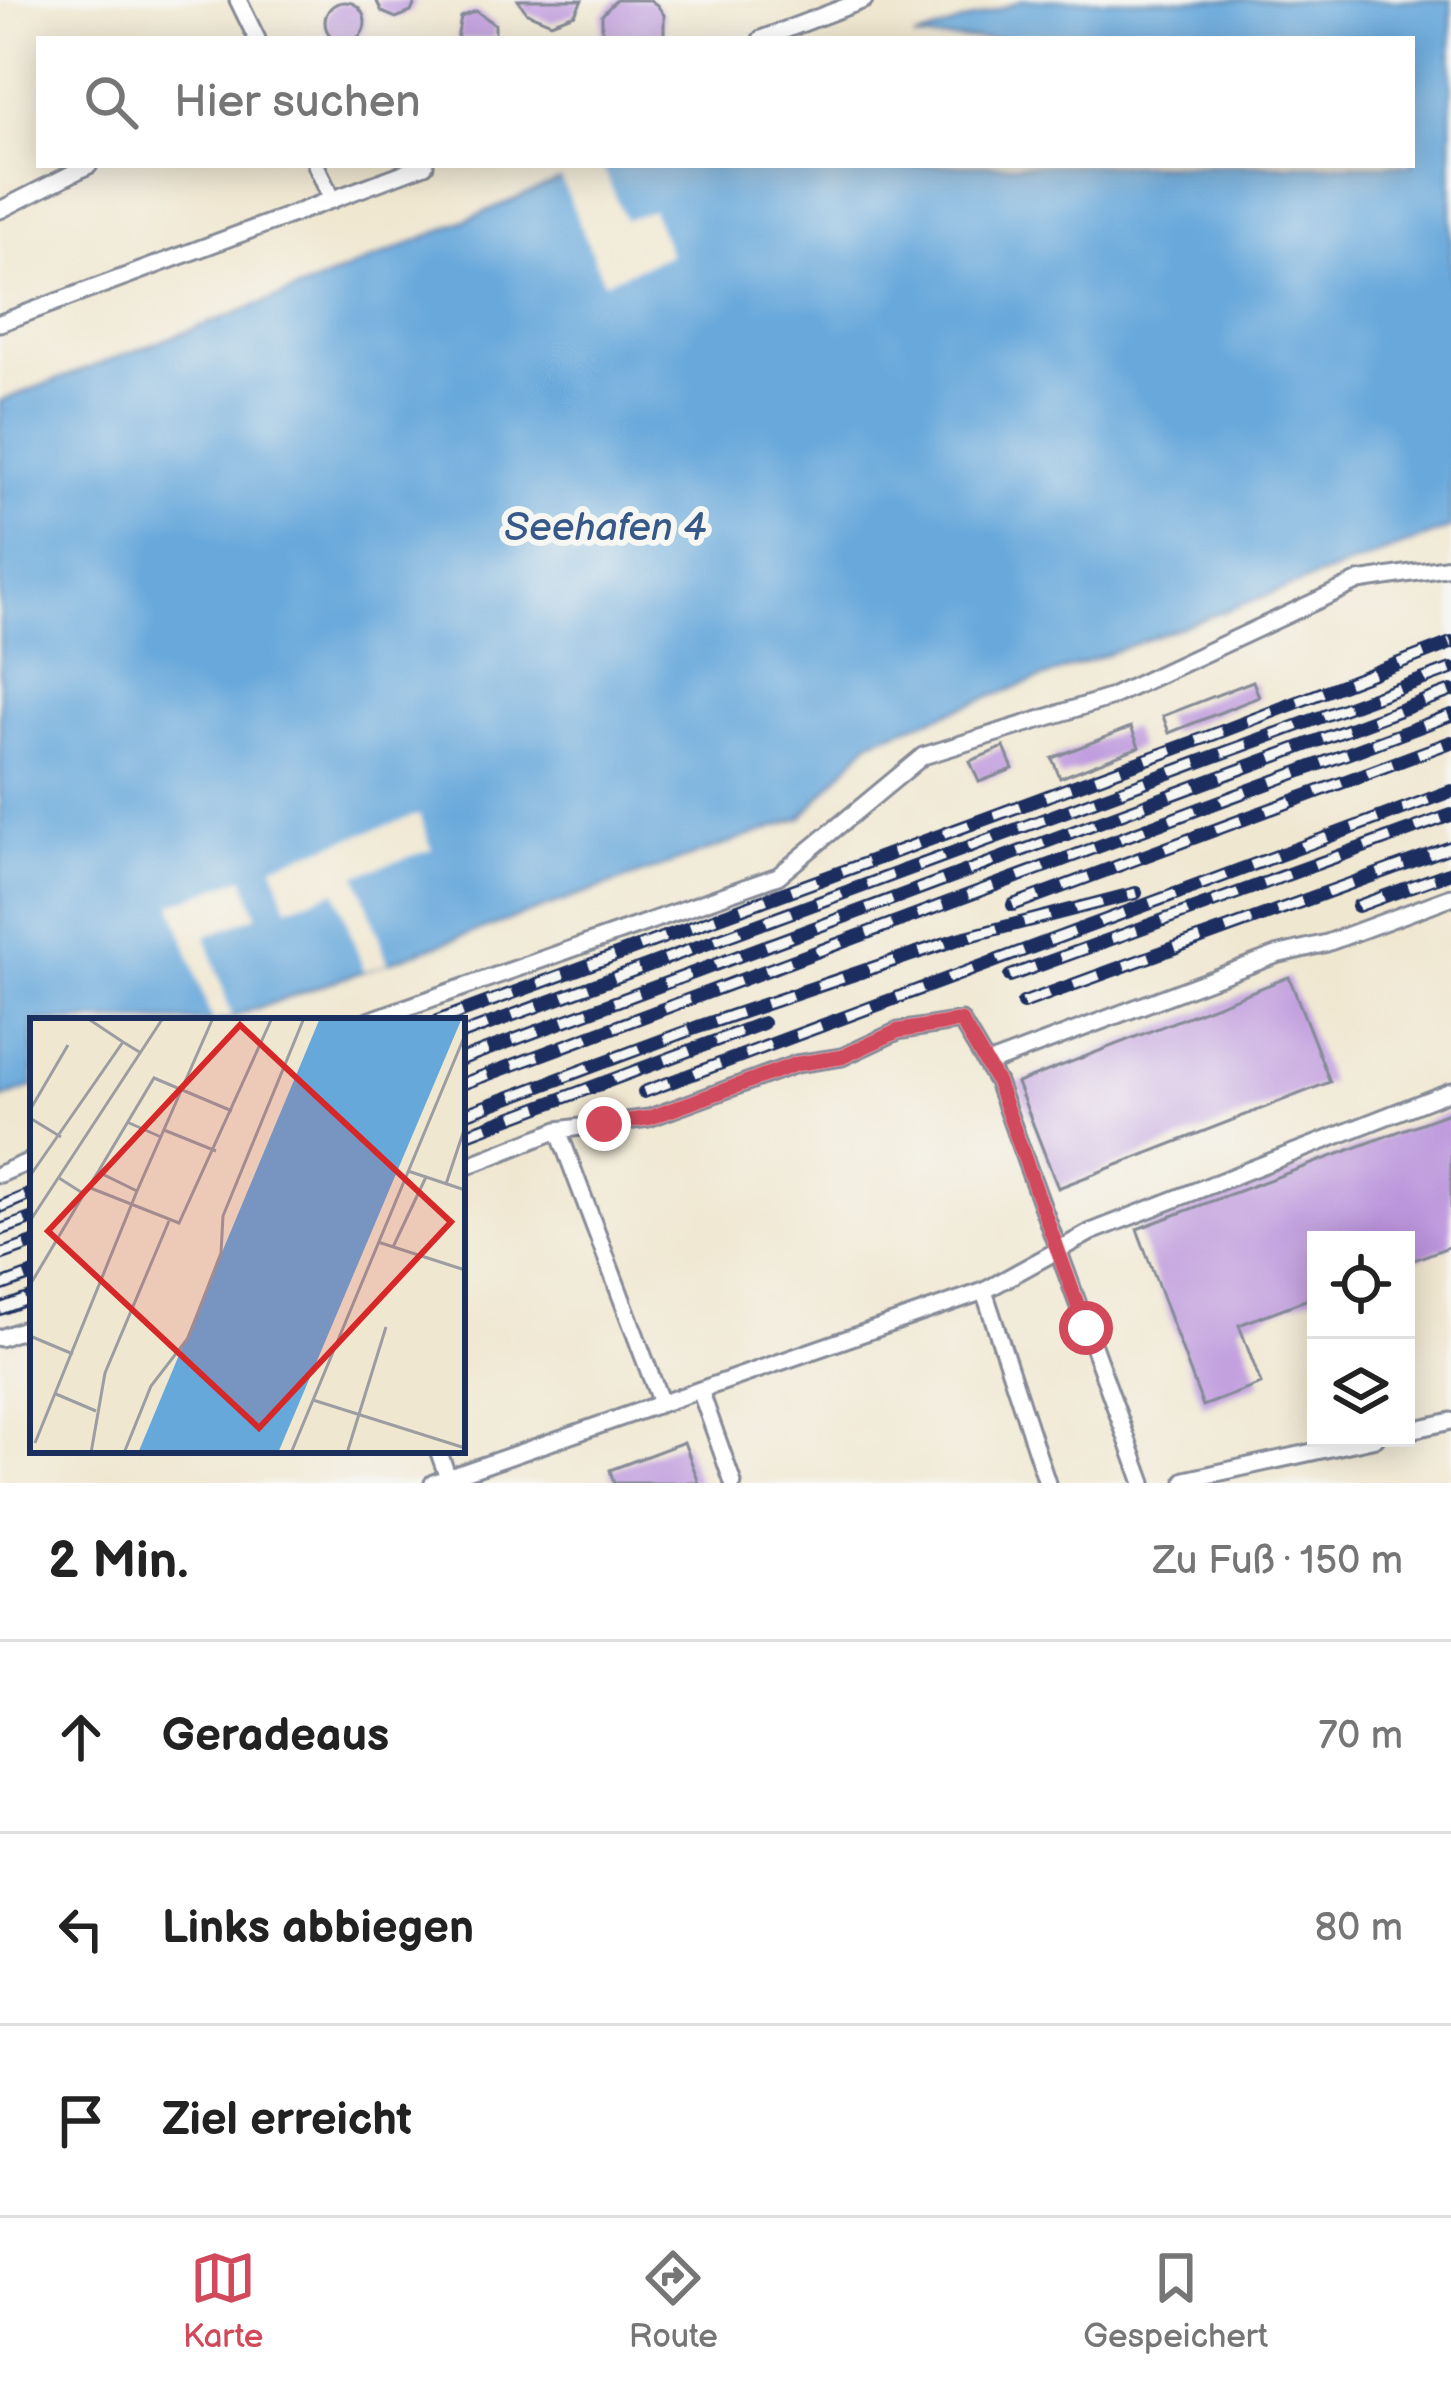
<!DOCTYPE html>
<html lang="de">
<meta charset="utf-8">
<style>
:root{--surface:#fff;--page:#f2f2f2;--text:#222;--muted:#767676;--line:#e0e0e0;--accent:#d1495b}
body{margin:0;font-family:"Balsamiq Sans",sans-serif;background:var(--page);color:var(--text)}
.controls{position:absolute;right:36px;bottom:36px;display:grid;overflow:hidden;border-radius:0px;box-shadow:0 6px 30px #0003}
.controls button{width:108px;height:108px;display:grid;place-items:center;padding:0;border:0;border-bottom:3px solid var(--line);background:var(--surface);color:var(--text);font:60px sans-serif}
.stop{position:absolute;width:36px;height:36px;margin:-27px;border:9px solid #d1495b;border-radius:50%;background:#fff}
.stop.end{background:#d1495b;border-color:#fff;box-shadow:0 3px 12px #0008}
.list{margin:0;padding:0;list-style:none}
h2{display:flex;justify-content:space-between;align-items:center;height:156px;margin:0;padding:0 48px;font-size:51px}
h2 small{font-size:39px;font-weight:400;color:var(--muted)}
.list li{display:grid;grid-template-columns:78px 1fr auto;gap:36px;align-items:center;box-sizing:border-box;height:192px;padding:0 48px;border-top:3px solid var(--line)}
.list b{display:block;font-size:45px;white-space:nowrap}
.list em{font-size:39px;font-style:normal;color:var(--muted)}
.icon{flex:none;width:66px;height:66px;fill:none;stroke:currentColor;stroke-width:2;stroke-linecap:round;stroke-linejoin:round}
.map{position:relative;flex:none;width:1451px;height:1483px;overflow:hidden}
.search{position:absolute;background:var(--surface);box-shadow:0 6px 30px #0003;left:36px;right:36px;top:36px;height:132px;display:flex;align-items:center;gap:30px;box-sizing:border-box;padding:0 42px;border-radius:0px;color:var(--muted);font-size:45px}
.sheet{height:732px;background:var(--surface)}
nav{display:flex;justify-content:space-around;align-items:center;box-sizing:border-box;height:168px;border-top:3px solid var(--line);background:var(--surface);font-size:33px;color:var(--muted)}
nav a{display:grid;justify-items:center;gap:6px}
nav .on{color:var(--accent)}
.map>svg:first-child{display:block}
.water{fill:#67a8db;stroke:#416c9c;stroke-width:3}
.pier{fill:#f0e7d0}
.building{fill:#bb94dc}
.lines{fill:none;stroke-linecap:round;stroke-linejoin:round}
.service-casing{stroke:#868b97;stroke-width:21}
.service{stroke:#fff;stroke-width:15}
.rail-casing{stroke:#1b2f5e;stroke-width:14}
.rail{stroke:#f6f6f2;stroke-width:9;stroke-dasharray:27;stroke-linecap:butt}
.route{stroke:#d1495b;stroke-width:15}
.labels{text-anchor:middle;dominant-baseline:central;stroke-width:12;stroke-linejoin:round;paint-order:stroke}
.water-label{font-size:39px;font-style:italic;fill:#36598a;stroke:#f6f6f2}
.inset-road{fill:none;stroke:#9b9da2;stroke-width:3}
.view{fill:#d62828;fill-opacity:0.15;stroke:#d62828;stroke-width:6}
.inset-edge{fill:none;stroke:#1b2f5e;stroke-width:6}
</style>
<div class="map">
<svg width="1451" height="1483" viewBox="0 0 1451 1483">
<rect width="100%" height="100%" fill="#f6f6f2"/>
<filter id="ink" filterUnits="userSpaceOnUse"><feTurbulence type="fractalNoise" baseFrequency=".00833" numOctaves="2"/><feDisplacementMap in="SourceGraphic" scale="24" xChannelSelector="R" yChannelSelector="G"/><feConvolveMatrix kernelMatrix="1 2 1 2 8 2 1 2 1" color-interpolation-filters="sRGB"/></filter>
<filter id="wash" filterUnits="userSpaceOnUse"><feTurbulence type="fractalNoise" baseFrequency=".004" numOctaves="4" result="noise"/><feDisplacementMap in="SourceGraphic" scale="48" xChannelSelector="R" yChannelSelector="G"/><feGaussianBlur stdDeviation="2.7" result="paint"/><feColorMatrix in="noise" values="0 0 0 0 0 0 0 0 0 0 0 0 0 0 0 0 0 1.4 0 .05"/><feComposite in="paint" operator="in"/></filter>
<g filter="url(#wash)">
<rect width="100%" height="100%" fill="#f0e7d0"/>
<path class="water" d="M1024,0h427v528l-581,213 -69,77 -569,199 -10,4h-189v66l-33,12v-698l309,-115 287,-121h816v-126h-498z"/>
<g class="pier">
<path d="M581,165h21l23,55 27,-10 18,45 -66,27 -45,-108z"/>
<path d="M419,814l13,35 -75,26 31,88 -24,8 -28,-80 -49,16 -14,-42z"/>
<path d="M244,877l13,39 -51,20 26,81 -20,4 -40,-117z"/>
</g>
<g id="blocks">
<g class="building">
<path d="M376,0h40l-5,12 -15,6 -14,-6z"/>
<path d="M518,0h64l-7,14 -24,9 -24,-10z"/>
<path d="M616,0h34l7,5 7,10v24h-62v-24z"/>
<circle cx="345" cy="22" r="20"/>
<path d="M476,11l19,13v15h-38l4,-22z"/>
<path d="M1253,681l6,16 -90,36 -6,-17z"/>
<path d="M1131,727l8,20 -79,31 -8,-20z"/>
<path d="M1004,747l9,22 -34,13 -9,-21z"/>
<path d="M1289,977l41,105 -272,106 -41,-105z"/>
<path d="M1451,1112v134l-45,17v-23h-90v56l-77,29 22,59 -58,22 -66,-177z"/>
<path d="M684,1442l15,41h-85l-4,-13z"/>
</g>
</g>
</g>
<g filter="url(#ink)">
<use href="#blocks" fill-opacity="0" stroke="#868b97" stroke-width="3"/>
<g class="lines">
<defs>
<g id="service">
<path d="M238,0l19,39"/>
<path d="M761,39l103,-39"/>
<path d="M316,165l16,35"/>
<path d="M0,210l89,-45"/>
<path d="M0,323l425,-158"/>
<path d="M368,1021l410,-145 145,-120 186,-58 250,-117 92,-14"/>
<path d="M987,1064l289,-109 51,-12 124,-46"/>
<path d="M558,1130l103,273"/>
<path d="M462,1168l96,-38 91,-12 147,-54 46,-7 56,-26 63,-10 36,61 146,401"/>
<path d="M0,1174l33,-14"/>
<path d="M984,1291l107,-59 360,-141"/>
<path d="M0,1338l33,-12"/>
<path d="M700,1390l33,93"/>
<path d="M1406,1431l45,-10"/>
<path d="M438,1450l12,33"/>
<path d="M1185,1480l191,-42"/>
<path d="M433,1483l551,-192 63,192"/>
</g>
</defs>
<use href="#service" class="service-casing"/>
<use href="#service" class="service"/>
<defs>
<g id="rail">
<path d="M1013,905l438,-163"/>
<path d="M1358,906l93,-34"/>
<path d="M1010,976l441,-161"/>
<path d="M1023,1003l428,-156"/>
<path d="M437,1021l765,-282 249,-96"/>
<path d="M462,1034l989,-365"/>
<path d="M462,1059l989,-368"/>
<path d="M462,1084l989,-369"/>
<path d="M644,1092l807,-301"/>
<path d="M462,1115l236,-88 260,-88 178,-46"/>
<path d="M462,1136l301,-113"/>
<path d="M0,1207l33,-14"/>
<path d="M0,1230l33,-12"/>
<path d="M0,1255l33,-12"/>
<path d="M0,1286l33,-12"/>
<path d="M0,1309l33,-12"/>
</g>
</defs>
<use href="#rail" class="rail-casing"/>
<use href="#rail" class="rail"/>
</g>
</g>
<g class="lines" filter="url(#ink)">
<path class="route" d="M604,1124l45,-6 147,-54 46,-7 56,-26 63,-10 36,61 89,246"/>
</g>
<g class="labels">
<g class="water-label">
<text x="605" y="528">Seehafen 4</text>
</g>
</g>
<g transform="translate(30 1018)">
<rect width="435" height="435" fill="#f0e7d0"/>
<path d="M290,0h142l-184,435h-140z" fill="#67a8db"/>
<path class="inset-road" d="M57,0l36,24M0,92l38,-65M0,100l31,19M97,104l34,15M134,112l52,21M378,153l57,19M68,154l56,-94 78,33M2,155l91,-131 18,11M29,160l25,16 14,-22 39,19 76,-173M416,166l18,-54M58,169l91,36 93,-205M0,203l133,-203M348,224l87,28M363,229l33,-70M0,267l54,-91M0,318l43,18M26,376l40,17M283,382l152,48M5,425l102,-252M61,435l14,-80 64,-152M94,435l27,-67 37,-48 33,-85 2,-37 81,-198M261,435l174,-418M317,435l39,-126"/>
<path class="view" d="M210,7l211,197 -192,206 -211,-197z"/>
<rect width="435" height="435" class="inset-edge"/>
</g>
</svg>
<div class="controls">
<button><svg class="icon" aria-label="locate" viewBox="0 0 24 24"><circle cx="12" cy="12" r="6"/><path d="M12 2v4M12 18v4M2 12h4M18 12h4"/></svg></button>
<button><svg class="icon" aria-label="layers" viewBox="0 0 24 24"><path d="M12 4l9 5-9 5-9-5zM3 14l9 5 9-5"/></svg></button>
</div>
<div class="stop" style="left:1086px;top:1328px"></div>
<div class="stop end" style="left:604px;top:1124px"></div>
<div class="search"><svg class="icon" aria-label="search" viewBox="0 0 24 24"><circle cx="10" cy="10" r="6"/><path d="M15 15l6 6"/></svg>Hier suchen</div>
</div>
<section class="sheet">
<h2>2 Min.<small>Zu Fuß · 150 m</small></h2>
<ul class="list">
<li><svg class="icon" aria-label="ahead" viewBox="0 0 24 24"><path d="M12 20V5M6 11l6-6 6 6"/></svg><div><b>Geradeaus</b></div><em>70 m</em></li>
<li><svg class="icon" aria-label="left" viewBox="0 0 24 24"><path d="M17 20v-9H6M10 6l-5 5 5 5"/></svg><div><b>Links abbiegen</b></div><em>80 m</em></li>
<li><svg class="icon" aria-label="arrive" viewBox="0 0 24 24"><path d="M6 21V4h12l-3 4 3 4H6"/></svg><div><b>Ziel erreicht</b></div></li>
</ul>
</section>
<nav>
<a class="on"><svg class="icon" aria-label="map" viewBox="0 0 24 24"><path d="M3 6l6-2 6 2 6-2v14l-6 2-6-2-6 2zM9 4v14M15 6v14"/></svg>Karte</a>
<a><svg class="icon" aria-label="directions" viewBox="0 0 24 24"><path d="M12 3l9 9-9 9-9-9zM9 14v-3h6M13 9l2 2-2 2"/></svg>Route</a>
<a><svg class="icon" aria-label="saved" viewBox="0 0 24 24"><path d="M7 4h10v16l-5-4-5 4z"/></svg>Gespeichert</a>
</nav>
